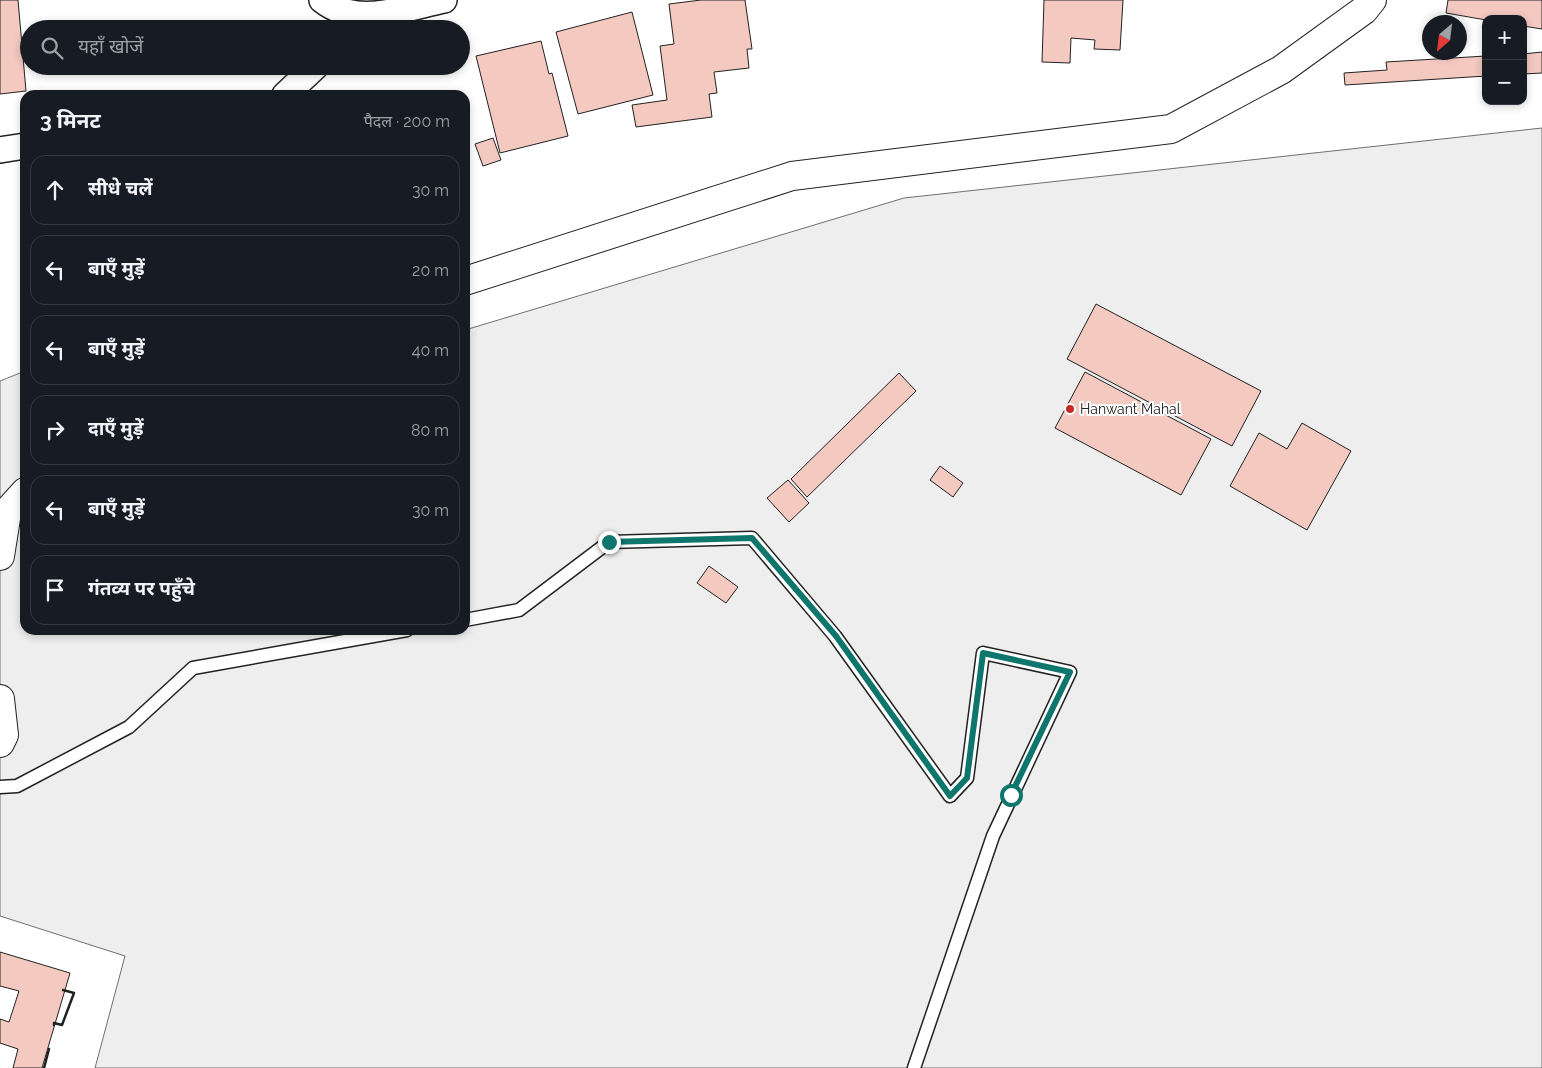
<!DOCTYPE html>
<html lang="hi">
<meta charset="utf-8">
<style>
:root{--surface:#171b24;--page:#20242c;--text:#f1f3f6;--muted:#9ea1a6;--line:#363941}
body{margin:0;font-family:Raleway,"Noto Sans Devanagari",sans-serif;background:var(--page);color:var(--text)}
.controls{position:absolute;right:15px;top:15px;display:grid;overflow:hidden;border-radius:10px;box-shadow:0 2px 8px #0003}
.controls button{width:45px;height:45px;display:grid;place-items:center;padding:0;border:0;border-bottom:1px solid var(--line);background:var(--surface);color:var(--text);font:25px sans-serif}
.compass{position:absolute;left:1422px;top:15px;width:45px;height:45px;border-radius:50%;background:var(--surface);box-shadow:0 2px 8px #0003;rotate:208deg}
.stop{position:absolute;width:15px;height:15px;margin:-11px;border:4px solid #0f766e;border-radius:50%;background:#fff}
.stop.end{background:#0f766e;border-color:#fff;box-shadow:0 1px 5px #0008}
.list{margin:0;padding:0;list-style:none}
h2{display:flex;justify-content:space-between;align-items:center;height:65px;margin:0;padding:0 20px;font-size:21px}
h2 small{font-size:16px;font-weight:400;color:var(--muted)}
.list li{display:grid;grid-template-columns:32px 1fr auto;gap:15px;align-items:center;box-sizing:border-box;height:70px;margin:0 10px 10px;padding:0 10px;border:1px solid var(--line);border-radius:15px}
.list b{display:block;font-size:19px;white-space:nowrap}
.list em{font-size:16px;font-style:normal;color:var(--muted)}
.icon{flex:none;width:28px;height:28px;fill:none;stroke:currentColor;stroke-width:2;stroke-linecap:round;stroke-linejoin:round}
.map{position:relative;flex:none;width:1542px;height:1068px;overflow:hidden}
.search{position:absolute;background:var(--surface);box-shadow:0 2px 8px #0003;left:20px;top:20px;width:450px;height:55px;display:flex;align-items:center;gap:12px;box-sizing:border-box;padding:0 18px;border-radius:28px;color:var(--muted);font-size:19px}
.panel{position:absolute;background:var(--surface);box-shadow:0 2px 8px #0003;left:20px;top:90px;width:450px;height:545px;border-radius:15px}
.map>svg:first-child{display:block}
.green{fill:#eee;stroke:#6f6f6f}
.building{fill:#f3c9c0;stroke:#222}
.lines{fill:none;stroke-linecap:round;stroke-linejoin:round}
.service-casing{stroke:#222;stroke-width:15}
.minor-casing{stroke:#222;stroke-width:28}
.tertiary-casing{stroke:#222;stroke-width:30}
.service{stroke:#fff;stroke-width:12}
.minor{stroke:#fff;stroke-width:25}
.tertiary{stroke:#fff;stroke-width:28}
.wall{stroke:#222;stroke-width:2.5}
.route{stroke:#0f766e;stroke-width:6}
.poi-dot{fill:#c62828;stroke:#fff;stroke-width:2}
.labels{text-anchor:middle;dominant-baseline:central;stroke-width:4;stroke-linejoin:round;paint-order:stroke}
.poi-label{font-size:14px;fill:#222;stroke:#fff;text-anchor:start}
</style>
<div class="map">
<svg width="1542" height="1068" viewBox="0 0 1542 1068">
<rect width="100%" height="100%" fill="#fff"/>
<path class="green" d="M1542,128v940h-1447l30,-112 -125,-40v-535l25,-10v259h440v-300l439,-132z"/>
<g class="building">
<path d="M0,0h18l8,91 -26,3z"/>
<path d="M701,0h44l7,49h-5l2,19 -35,4 3,21 -8,1 3,23 -76,10 -4,-22 35,-5 -7,-54 14,-2 -5,-40z"/>
<path d="M1044,0h79l-3,50 -26,-1 1,-9 -24,-2 -1,25 -28,-1z"/>
<path d="M1448,0h94v29l-19,-3v-7l-37,1 -40,-7z"/>
<path d="M632,12l21,83 -75,19 -22,-82z"/>
<path d="M541,41l8,33 3,-1 16,63 -68,17 -24,-97z"/>
<path d="M1542,52v21l-19,1v-20z"/>
<path d="M1486,56v20l-141,9 -1,-12 43,-3 -1,-8z"/>
<path d="M493,138l8,22 -18,6 -8,-22z"/>
<path d="M1096,304l165,87 -29,55 -165,-87z"/>
<path d="M1085,372l126,67 -30,56 -126,-67z"/>
<path d="M899,373l17,18 -109,106 -16,-18z"/>
<path d="M1302,423l49,28 -44,79 -77,-44 29,-53 28,16z"/>
<path d="M940,466l23,17 -10,14 -23,-17z"/>
<path d="M788,480l21,23 -20,19 -22,-24z"/>
<path d="M709,566l29,21 -12,16 -29,-20z"/>
<path d="M0,952l70,21 -28,95h-29l5,-19 -18,-6v-24l9,3 10,-31 -19,-5z"/>
</g>
<g class="lines">
<defs>
<g id="service">
<path d="M465,620l54,-10 90,-68 143,-4 83,98 115,160 17,-18 16,-125 87,19 -77,164 -79,232"/>
<path d="M0,787l17,-1 112,-59 64,-59 214,-38"/>
</g>
<g id="minor">
<path d="M322,0c35,28 83,8 122,0"/>
<path d="M285,95l31,-29"/>
<path d="M0,150l25,-4"/>
</g>
<g id="tertiary">
<path d="M465,281l327,-105 379,-47 110,-59 83,-60 8,-10"/>
<path d="M0,556l7,-44 18,-20"/>
<path d="M0,699l4,36 -4,8"/>
</g>
</defs>
<use href="#service" class="service-casing"/>
<use href="#minor" class="minor-casing"/>
<use href="#tertiary" class="tertiary-casing"/>
<use href="#service" class="service"/>
<use href="#minor" class="minor"/>
<use href="#tertiary" class="tertiary"/>
<g class="wall">
<path d="M54,1025v-2l8,2 12,-32 -11,-3"/>
<path d="M44,1068l5,-19"/>
</g>
</g>
<g class="lines">
<path class="route" d="M609,542l143,-4 84,98 114,160 17,-18 16,-125 87,19 -59,123"/>
</g>
<circle class="poi-dot" cx="1070" cy="409" r="5"/>
<g class="labels">
<g class="poi-label">
<text x="1080" y="409">Hanwant Mahal</text>
</g>
</g>
</svg>
<div class="controls">
<button>+</button>
<button>−</button>
</div>
<svg class="compass" viewBox="-18 -18 36 36"><path d="M0-13l5 13h-10z" fill="#e53935"/><path d="M0 13l5-13h-10z" fill="#9ea1a6"/></svg>
<div class="stop" style="left:1011px;top:795px"></div>
<div class="stop end" style="left:609px;top:542px"></div>
<div class="search"><svg class="icon" aria-label="search" viewBox="0 0 24 24"><circle cx="10" cy="10" r="6"/><path d="M15 15l6 6"/></svg>यहाँ खोजें</div>
<section class="panel">
<h2>3 मिनट<small>पैदल · 200 m</small></h2>
<ul class="list">
<li><svg class="icon" aria-label="ahead" viewBox="0 0 24 24"><path d="M12 20V5M6 11l6-6 6 6"/></svg><div><b>सीधे चलें</b></div><em>30 m</em></li>
<li><svg class="icon" aria-label="left" viewBox="0 0 24 24"><path d="M17 20v-9H6M10 6l-5 5 5 5"/></svg><div><b>बाएँ मुड़ें</b></div><em>20 m</em></li>
<li><svg class="icon" aria-label="left" viewBox="0 0 24 24"><path d="M17 20v-9H6M10 6l-5 5 5 5"/></svg><div><b>बाएँ मुड़ें</b></div><em>40 m</em></li>
<li><svg class="icon" aria-label="right" viewBox="0 0 24 24"><path d="M7 20v-9h11M14 6l5 5-5 5"/></svg><div><b>दाएँ मुड़ें</b></div><em>80 m</em></li>
<li><svg class="icon" aria-label="left" viewBox="0 0 24 24"><path d="M17 20v-9H6M10 6l-5 5 5 5"/></svg><div><b>बाएँ मुड़ें</b></div><em>30 m</em></li>
<li><svg class="icon" aria-label="arrive" viewBox="0 0 24 24"><path d="M6 21V4h12l-3 4 3 4H6"/></svg><div><b>गंतव्य पर पहुँचे</b></div></li>
</ul>
</section>
</div>
